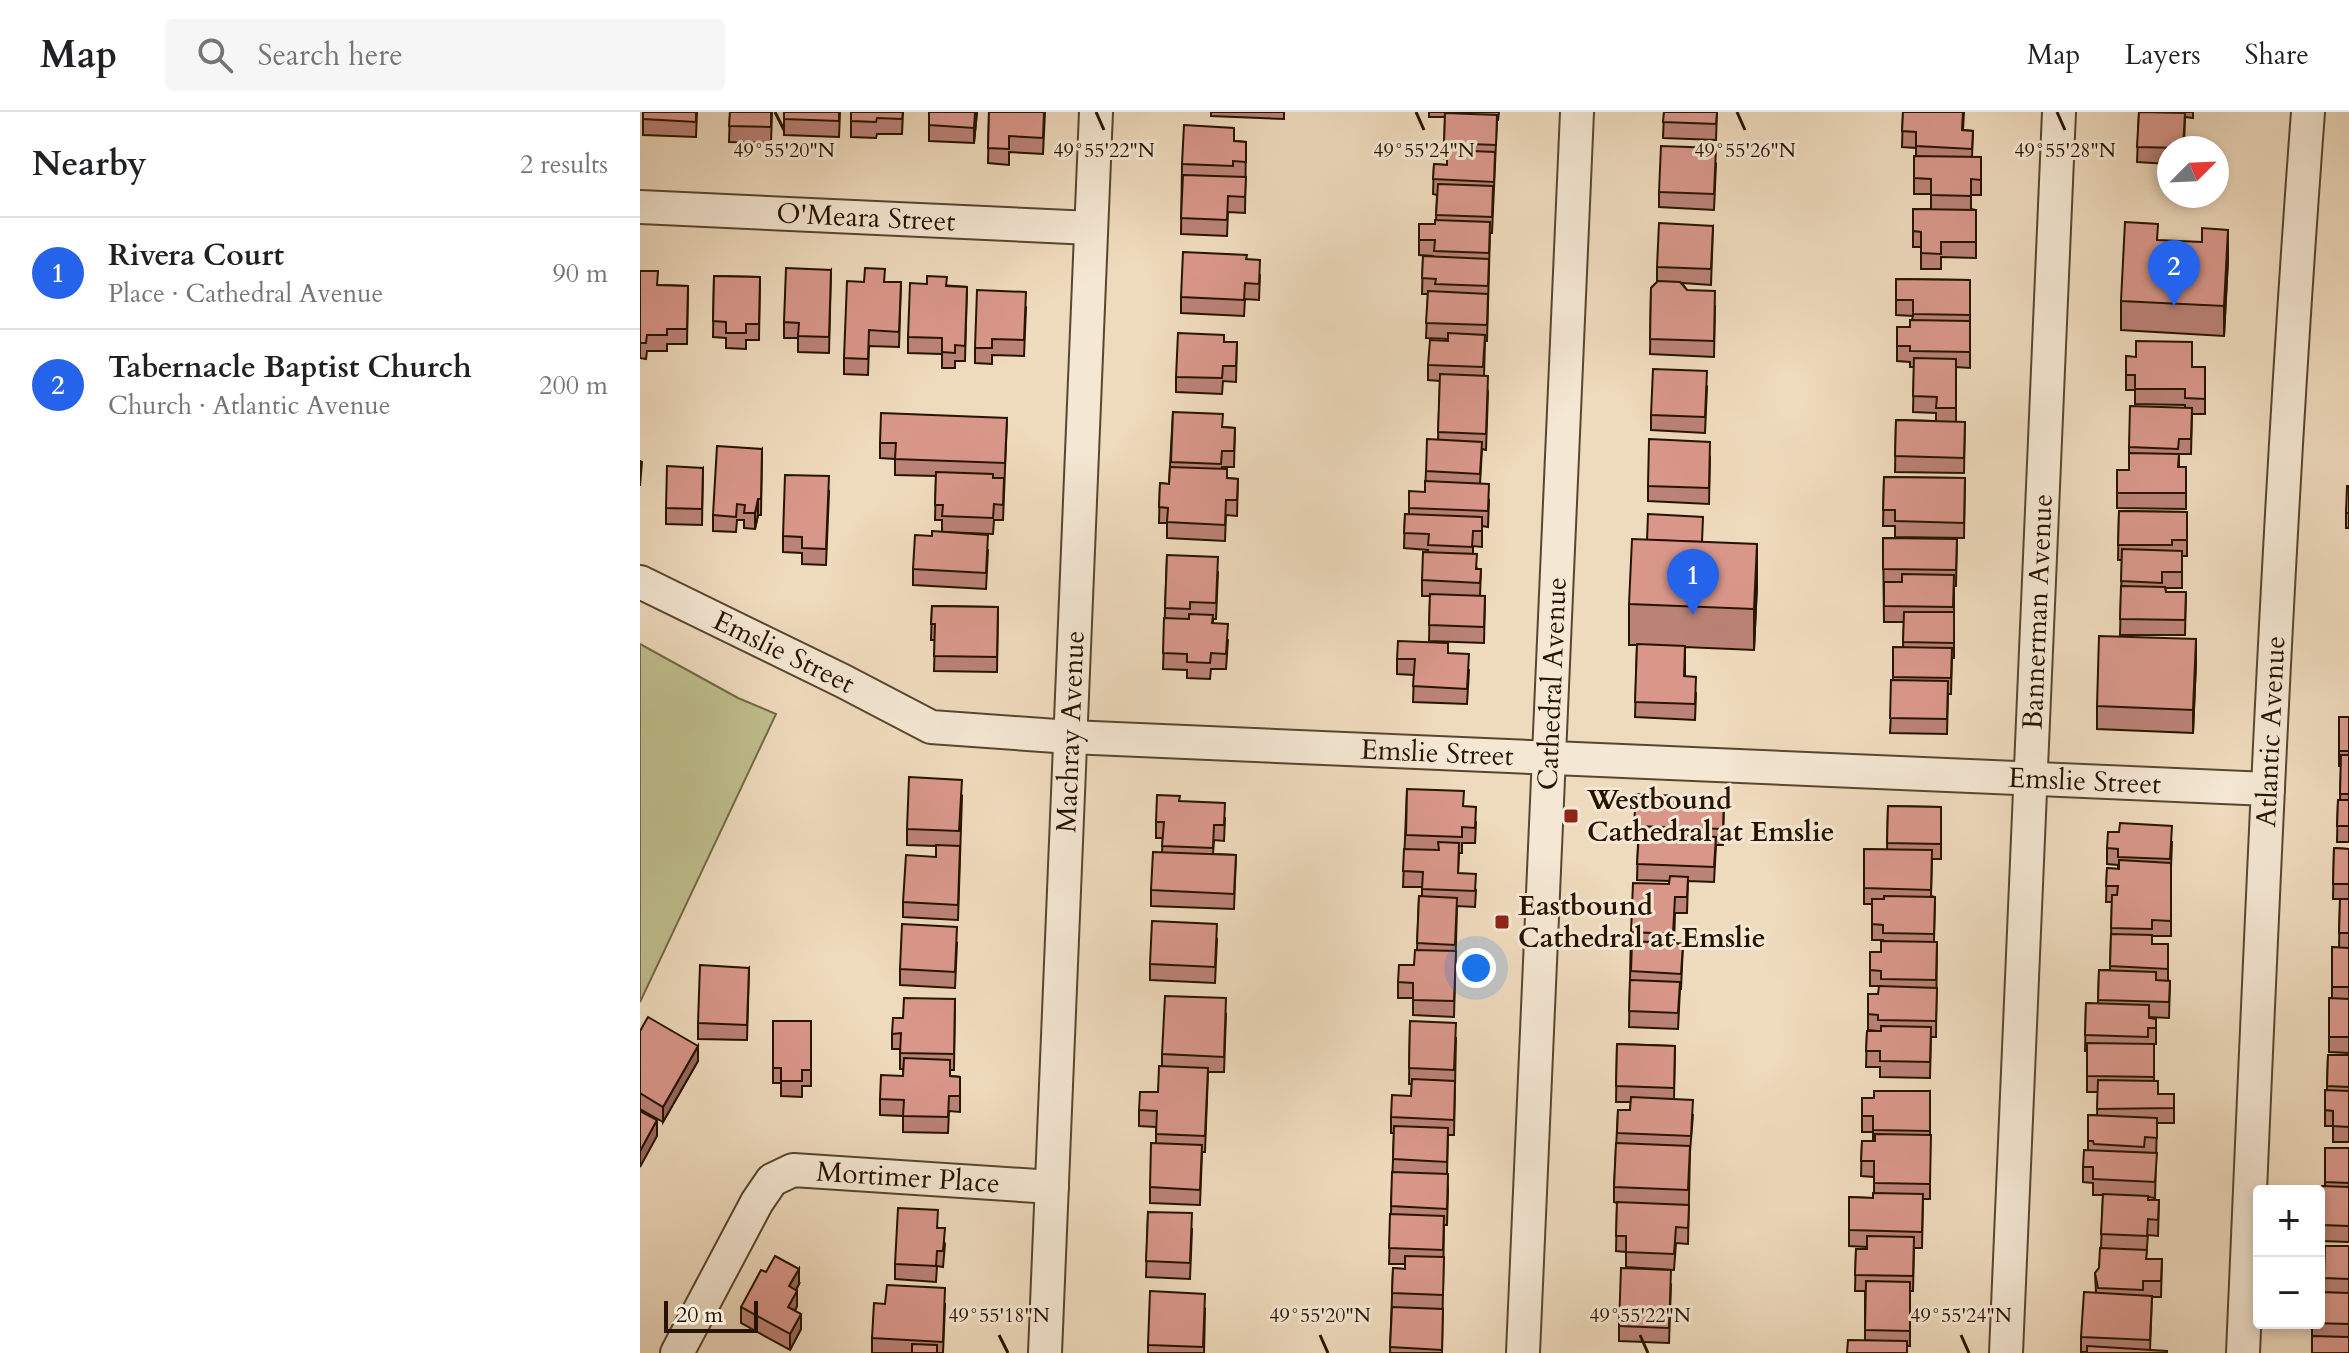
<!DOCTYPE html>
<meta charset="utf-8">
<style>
:root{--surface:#fff;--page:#f6f6f6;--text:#202124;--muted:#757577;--line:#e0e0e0;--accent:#2563eb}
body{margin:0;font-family:Cardo,serif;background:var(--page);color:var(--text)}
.controls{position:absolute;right:24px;bottom:24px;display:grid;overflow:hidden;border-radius:8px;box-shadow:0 4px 12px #0003}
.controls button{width:72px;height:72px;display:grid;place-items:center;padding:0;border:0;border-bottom:2px solid var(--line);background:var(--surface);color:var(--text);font:40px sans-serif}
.compass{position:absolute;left:1517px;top:24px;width:72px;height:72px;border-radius:50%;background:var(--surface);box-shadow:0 4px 12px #0003;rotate:66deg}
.scale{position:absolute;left:24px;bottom:20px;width:94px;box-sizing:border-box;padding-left:8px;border:4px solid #271400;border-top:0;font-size:22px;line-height:28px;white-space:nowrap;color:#271400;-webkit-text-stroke:6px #f4e7d3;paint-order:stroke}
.you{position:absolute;left:836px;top:856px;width:28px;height:28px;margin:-20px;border:6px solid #fff;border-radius:50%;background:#1a73e8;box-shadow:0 0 0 12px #1a73e833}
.badge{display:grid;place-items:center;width:52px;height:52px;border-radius:50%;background:var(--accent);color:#fff;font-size:26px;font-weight:700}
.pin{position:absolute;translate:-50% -66px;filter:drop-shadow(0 2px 4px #0008)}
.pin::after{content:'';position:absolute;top:42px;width:28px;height:24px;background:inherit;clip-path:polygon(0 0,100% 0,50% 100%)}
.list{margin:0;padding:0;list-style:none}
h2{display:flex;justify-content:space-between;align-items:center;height:104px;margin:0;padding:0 32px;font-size:34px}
h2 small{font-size:26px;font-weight:400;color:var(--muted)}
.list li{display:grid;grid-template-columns:52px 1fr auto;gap:24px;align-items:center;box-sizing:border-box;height:112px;padding:0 32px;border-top:2px solid var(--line)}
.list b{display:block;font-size:30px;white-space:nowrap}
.list p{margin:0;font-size:26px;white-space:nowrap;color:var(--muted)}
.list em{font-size:26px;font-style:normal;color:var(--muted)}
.icon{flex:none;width:44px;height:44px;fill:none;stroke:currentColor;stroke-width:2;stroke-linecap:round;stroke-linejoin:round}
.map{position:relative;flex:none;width:1709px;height:1241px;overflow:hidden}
header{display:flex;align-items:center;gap:48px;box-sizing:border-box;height:112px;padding:0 40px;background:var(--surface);border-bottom:2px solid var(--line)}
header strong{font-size:38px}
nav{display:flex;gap:44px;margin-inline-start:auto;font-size:28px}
.search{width:560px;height:72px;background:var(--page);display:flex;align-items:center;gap:20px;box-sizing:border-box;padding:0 28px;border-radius:8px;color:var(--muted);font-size:30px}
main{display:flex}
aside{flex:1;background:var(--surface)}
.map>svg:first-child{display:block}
.green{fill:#bfbe8c;stroke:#736946;stroke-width:2}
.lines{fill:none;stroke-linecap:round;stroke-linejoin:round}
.minor-casing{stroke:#59462f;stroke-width:36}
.minor{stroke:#f4e7d3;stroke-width:32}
.wall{fill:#bb8277;stroke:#271400;stroke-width:2}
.shaded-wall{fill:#986a61;stroke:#271400;stroke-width:2}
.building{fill:#d9978a;stroke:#271400;stroke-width:2}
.ticks{fill:none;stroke:#271400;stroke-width:3}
.poi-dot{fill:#8f2418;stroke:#f4e7d3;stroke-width:3}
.labels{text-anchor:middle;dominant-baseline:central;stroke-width:6;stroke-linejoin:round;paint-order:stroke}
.street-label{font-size:28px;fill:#271400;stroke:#f4e7d3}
.poi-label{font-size:28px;font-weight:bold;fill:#271400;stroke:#f4e7d3;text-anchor:start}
.ticks-label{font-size:20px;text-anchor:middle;fill:#271400;stroke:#f4e7d3;stroke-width:6;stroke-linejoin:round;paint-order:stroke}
</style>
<header>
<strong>Map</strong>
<div class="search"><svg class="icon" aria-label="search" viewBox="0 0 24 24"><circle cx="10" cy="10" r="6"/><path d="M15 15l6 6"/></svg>Search here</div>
<nav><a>Map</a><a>Layers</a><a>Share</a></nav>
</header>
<main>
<aside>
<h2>Nearby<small>2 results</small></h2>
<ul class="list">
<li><span class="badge">1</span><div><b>Rivera Court</b><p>Place · Cathedral Avenue</p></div><em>90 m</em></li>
<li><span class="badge">2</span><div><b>Tabernacle Baptist Church</b><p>Church · Atlantic Avenue</p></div><em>200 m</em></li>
</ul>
</aside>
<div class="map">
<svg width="1709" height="1241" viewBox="0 0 1709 1241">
<rect width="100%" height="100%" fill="#eedabc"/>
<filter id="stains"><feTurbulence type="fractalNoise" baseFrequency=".0025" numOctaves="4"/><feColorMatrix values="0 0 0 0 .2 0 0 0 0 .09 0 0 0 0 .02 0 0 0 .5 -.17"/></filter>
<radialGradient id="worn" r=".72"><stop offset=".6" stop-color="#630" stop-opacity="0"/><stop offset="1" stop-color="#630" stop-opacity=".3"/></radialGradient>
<path class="green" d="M0,532l98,54 38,16 -136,288z"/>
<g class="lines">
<defs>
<g id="minor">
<path id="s1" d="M0,95l451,21"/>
<path id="s2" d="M0,470l203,99 88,46 139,10 1198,52"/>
<path id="s3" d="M37,1241l80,-151 15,-22 21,-10 259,17"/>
<path id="s4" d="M405,1241l51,-1241"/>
<path id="s5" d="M883,1241l54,-1241"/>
<path id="s6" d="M1366,1241l53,-1241"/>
<path id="s7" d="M1603,1241c18,-414 34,-828 65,-1241"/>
</g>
</defs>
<use href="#minor" class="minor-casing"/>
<use href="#minor" class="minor"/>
</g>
<g class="wall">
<path d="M3,0h54l-1,25 -53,-2z"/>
<path d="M90,0h42l-1,31 -42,-1z"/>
<path d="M144,0h56l-1,25 -55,-2z"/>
<path d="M211,0h52l-1,22h-25l-1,4 -25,-1z"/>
<path d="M289,0h48l-3,31 -45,-2z"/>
<path d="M349,0h56l-2,42 -34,-2v13l-21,-2z"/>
<path d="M571,0h73v7l-73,-3z"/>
<path d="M789,0h70l-1,8h-1l-5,113h-2l-3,108h-2l-1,35 4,16 -2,58 -4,-1 -2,35 9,16 -1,27 -6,-1v21l-9,-1v8l4,15h4l-1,27h5l-1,47 -55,-2 1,-45h-8v-16l6,-30 -24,-2 1,-34h4v-6l16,-16 1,-21 12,-31 2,-59 -12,-1v-15l20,-24v-2l-22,-1 2,-44h-6l1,-38h11l-15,-1v-31h16l1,-4 1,-25 -4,-1 1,-30 13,1v-6h-3l1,-42h-16z"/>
<path d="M1024,0h53l-1,28 -53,-2z"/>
<path d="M1263,0h61l-1,18 10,1 -1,26h9v38h-10v14l5,1v48l-35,-1v12h-20v-22h-8v-38h18v-15h-17v-38h2v-8l-14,-1z"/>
<path d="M1499,0h54v6l-8,-1 -1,31h-15v16l-32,-2z"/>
<path d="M594,29l12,1 -1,71 -17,-1 -1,24 -46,-2 1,-70z"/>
<path d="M1076,52l-2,46 -55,-3v-15z"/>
<path d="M1073,114l-2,59 -29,-2 5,7 28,16 -1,51 -64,-3 1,-66 6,-6v-15z"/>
<path d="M607,147l13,16 -1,25 -14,-1 -1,17 -63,-3v-16z"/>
<path d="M1588,147l-4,77 -103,-6v-29z"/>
<path d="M191,158l-2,83 -31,-1v-14h-14v-16z"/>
<path d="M0,159l18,14 30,1 -1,58h-20v7h-20l-1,8 -6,-1z"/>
<path d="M74,164l46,1 -1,63h-13v9l-20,-1v-10l-13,-1z"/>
<path d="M1256,167l74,1v88l-14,-1v55h9l-1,51 -69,-1 1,-52 40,1v-8l-23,-1 1,-45h-4v-5l-13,-1v-34h13l3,-11 -17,-1z"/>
<path d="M245,170h16l-2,65 -30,-1 -1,29 -24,-1v-16z"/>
<path d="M287,172l40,3 -2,74h-10v7h-13v-14l-34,-1v-16z"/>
<path d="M386,196l-2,48 -32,-1v9l-17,-1v-15z"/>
<path d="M584,230h13l-1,40 -13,-1 -1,13 -46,-2v-15z"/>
<path d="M1486,244l66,11h13v47h-13l-1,40h-12v13h7v42l-69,-1v-38h12v-23l56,-40v-2l-50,-1v-14h-9z"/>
<path d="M1067,275l-2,46 -54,-3v-15z"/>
<path d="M533,300l50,15 12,1 -1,39h-12l-1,2 6,9 11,1 -1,37 -11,-1 -1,26 -58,-3v-15h-8l1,-40 9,1z"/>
<path d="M367,306l-4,102h-9l-1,14 -51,-2v-12h-7l1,-44 -41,-1v-16l-15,-1v-15z"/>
<path d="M122,337l-1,66h-3l-3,14 -11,-1v-8h-7l-1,12 -23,-1v-16z"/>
<path d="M1070,345l-1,47 -61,-3v-15z"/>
<path d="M63,356l-1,57 -36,-1v-16z"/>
<path d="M1244,365l81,1 -1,60 -69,-1v-11h-12z"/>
<path d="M1709,374v42h-3v-15z"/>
<path d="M189,380l-3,73 -24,-1v-11l-19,-1v-16z"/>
<path d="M1479,399l68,1v44h-5v32h-17l1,4h20l-1,43h-65l2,-75h-4z"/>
<path d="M292,424l56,14 -2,39 -73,-4v-16z"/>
<path d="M1243,426l74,1 -1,47h-2v72h-2l-1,36h-3l-1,40 -57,-1 3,-56 10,-30 1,-25h-20z"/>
<path d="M1063,430l54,43 -3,65 -69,-3v30l11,16 -1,27 -60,-3 2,-72h-8v-41z"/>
<path d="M527,443l51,17 -2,47h-3v4l15,17 -2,29h-15l-1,10 -23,-1v-8l-24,-1z"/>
<path d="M292,494l66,1 -1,65 -63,-1 1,-31h-4z"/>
<path d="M808,541l21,17 -2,34 -54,-2 1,-27 -17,-1v-15z"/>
<path d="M1556,550l-3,71 -96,-4v-23z"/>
<path d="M1699,605h10v125h-12l1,-42h2l1,-34h-2z"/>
<path d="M767,677l56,17 13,16 -1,21h-13v10h-3l-1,20 18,17 -1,17 -18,-1 -3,111 -41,-2v-17h-15v-16l16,-17 3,-15 2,-54h3v-9h-19z"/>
<path d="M322,684l-4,124 -55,-3v-15l33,-45v-11l-29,-1v-16z"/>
<path d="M1084,686l-1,47h-7l-2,37 -26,-1 -1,32h-12l-1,30 9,1 -2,45h-1l-2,40 -49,-2 2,-95 38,-48 1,-3 -33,-1 1,-38 -4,-1v-15z"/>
<path d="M539,689l46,17 -1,23 -10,-1 -1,14 23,1 -2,54 -83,-3v-16l11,-38 1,-14h-7v-16z"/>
<path d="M1248,694l53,1v52h-9l-1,37 4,1 -1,45h3l-1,95h-5l-1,41 -50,-1v-10h-14l1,-36h11l-10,-1v-36h10l3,-8h-11v-34h11l2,-12h-11v-36h-8v-55l23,1z"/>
<path d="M1532,730l-1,25v69h-19v8h16v36l2,1 -1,37 -20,-1v1l7,1v25h-8h6v37l4,13h16v29h-17l-2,75 -7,-1v3h11l-1,36 -10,-1 -2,24h16l-1,38h-9l-2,53 -69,2v-15l15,-44 -1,-20 4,-5 2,-20 2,-53h-10v-12l-10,-1v-15l5,-17v-35h9l1,-23h-11v-41h-2l1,-48 12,1 1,-34h11l2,-68h-6l1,-34 11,1v-4l-11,-1v-16z"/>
<path d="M1694,736l15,1v204l-20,-1v-54h3v-51l7,1 1,-49h-7z"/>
<path d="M577,827l-2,44 -65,-3v-16z"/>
<path d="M317,831l-2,45 -55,-3v-16z"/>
<path d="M109,856l-2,72 -49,-1v-16z"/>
<path d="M315,887l-1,71h-4v6l10,1v35l-11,-1 -1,22 -45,-1v-16l-23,-1v-16l23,-23v-7h-3v-20h-8v-15l11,-16z"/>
<path d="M586,902l-2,58h-16l-3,80h-3l-2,53 -50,-2v-16l6,-44v-16l-17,-1v-16l19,-18 4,-26v-12z"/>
<path d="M133,909h38v65h-9v11l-21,-1v-13h-8z"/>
<path d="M770,909l46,17 -2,97h-6l-1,39 1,16 -1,35h-3l-2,128h-52l3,-85 12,1v-5h-16l5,-131h-3v-16l20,-21 1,-12h-3z"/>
<path d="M0,919l58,30 -35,61 -23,-13z"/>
<path d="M977,932l58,2 -1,53 19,16 -3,37 -2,92 -12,-1 -2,27 -48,-3v-15l-10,-1 1,-48 -3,-1v-15l4,-77h12l1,-8h-15z"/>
<path d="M1688,943h21v87h-16v-16h-8v-36h2z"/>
<path d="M1290,979v108h-7l-1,49h-8l-1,43h-3v55l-45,-6v-49h-10l1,-42h11v-2l-18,-1v-49l24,1 1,-5v-16l-13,-1 1,-35h11v-9h-11v-34h12z"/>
<path d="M1685,1036h24v94l-28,-1 1,-55h3z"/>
<path d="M508,1100l44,17 -2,50 -44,-2z"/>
<path d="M298,1116l7,16 -2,23 -6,-1 -1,16 -41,-3v-15z"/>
<path d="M1685,1134h24v107l-37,-14v-16l12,-31z"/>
<path d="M159,1172l-3,6 1,16 -2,5 6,18 -11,21 -49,-27v-16z"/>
<path d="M1031,1173l-2,58 -50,-2v-15z"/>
<path d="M245,1192h60l-2,49h-71v-15z"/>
<path d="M565,1197l-1,44h-56v-8z"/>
</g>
<g class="shaded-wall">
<path d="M335,0h2l-3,31v-15z"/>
<path d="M1588,118v29l-4,77v-30z"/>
<path d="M118,387v16l-3,14v-16z"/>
<path d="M1117,432v41l-3,65v-41z"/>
<path d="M1556,527v23l-3,71v-23z"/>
<path d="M58,934v15l-35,61v-15z"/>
<path d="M17,1008v16l-17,31v-16z"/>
<path d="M159,1157v15l-10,18v-16z"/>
<path d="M157,1179v15l-9,17v-16z"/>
<path d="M161,1202v15l-11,21v-16z"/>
</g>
<g class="building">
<path d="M3,0h53v10l-53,-3z"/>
<path d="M90,0h41v15l-42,-1z"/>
<path d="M144,0h55v9l-55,-2z"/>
<path d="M211,0h52l-1,7 -25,-1 -1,4 -25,-1z"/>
<path d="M289,0h46l-1,16 -45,-3z"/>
<path d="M349,0h55l-1,26 -34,-2v13l-21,-1z"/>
<path d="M1024,0h53l-1,12 -53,-2z"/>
<path d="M1263,0h60l-1,18 11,1 -1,18 -56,-3v-14l-14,-1z"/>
<path d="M1499,0l46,1 -2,35 -46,-1z"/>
<path d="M805,1l52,2 -1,30 -52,-2z"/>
<path d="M544,13l50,3v13l12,1v20l-13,-1v5l-51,-2z"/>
<path d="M1021,34l55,2 -2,46 -55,-2z"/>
<path d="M807,38l48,2 -1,30 -61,-3 1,-15 13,1z"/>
<path d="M1274,44l67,1v23l-10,-1v17l-40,-1v-16l-17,-1z"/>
<path d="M543,63l63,2 -1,20 -17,-1 -1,24 -46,-2z"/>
<path d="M798,72l55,2 -1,31 -56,-2z"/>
<path d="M1273,97l63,1v32h-35v12l-20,-1v-21l-8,-1z"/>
<path d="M795,108l55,2 -1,31 -55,-2 1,-11h-16v-16h16z"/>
<path d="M1485,110l33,2 -1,16 45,2v-14l26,2 -4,76 -103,-5z"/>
<path d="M1019,111l54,3 -2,43 -54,-2z"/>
<path d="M543,140l64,3 -1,4 14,1 -1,24 -14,-1 -1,17 -63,-3z"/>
<path d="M783,144l66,3 -1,27 -53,-2 1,-5 -14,-1z"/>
<path d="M146,156l45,2 -2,67 -31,-1 1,-13 -15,-1z"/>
<path d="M225,156l20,1 -1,13h17l-2,50 -30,-2 -1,29 -24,-1 3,-77 17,1z"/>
<path d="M0,159h18l-1,14 31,1 -1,43h-20v6h-20l-1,8h-6z"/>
<path d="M74,164l46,1 -1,47h-13v9h-20v-11l-13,-1z"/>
<path d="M287,164l20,1 -1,9 21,1 -2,59 -10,-1v8l-13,-1v-14l-34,-1 2,-54 17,1z"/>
<path d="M1256,167l74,1v35l-57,-1v-14h-17z"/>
<path d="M1018,169l22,1 7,8 28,1 -1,50 -64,-2 1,-51z"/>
<path d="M337,178l49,2 -2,48 -32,-1v9h-17z"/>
<path d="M788,179l60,3 -1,31 -61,-2z"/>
<path d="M1270,208l60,1v31l-60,-1v-5h-13v-19h13z"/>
<path d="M538,221l46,2v7h13l-1,24h-13l-1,12 -46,-1z"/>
<path d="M808,221l37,2 -2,32 -55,-2 2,-25 18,1z"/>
<path d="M1496,229l56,1v25h13v32l-20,-1v-9h-50v-14h-9v-19l10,1z"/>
<path d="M1274,246l42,1v49h-20l1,-11 -24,-1z"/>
<path d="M1013,257l54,2 -2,46 -54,-2z"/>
<path d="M800,262l48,2 -2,58 -48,-2z"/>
<path d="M1490,294l62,2 -1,31h-12l-1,10 -49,-2z"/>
<path d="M533,300l50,2 -1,13 13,1 -1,23h-12l-1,13 -50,-2z"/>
<path d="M241,301l126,5 -2,45 -110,-4 1,-16h-16z"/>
<path d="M1256,308l69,2 -1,36 -69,-2z"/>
<path d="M787,327l55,3 -2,32 -54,-3z"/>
<path d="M1009,327l61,3 -1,46 -61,-2z"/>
<path d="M77,334l45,3 -1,50h-3l-3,14h-11l1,-8 -8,-1 -1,13 -23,-2z"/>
<path d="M1489,341l50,1 -1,13h8v26h-69v-23h12z"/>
<path d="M0,349l2,1 -2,24z"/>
<path d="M27,354l36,2 -1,41 -36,-1z"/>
<path d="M530,355l57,2v9l11,1 -1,21h-11l-1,25 -58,-3 1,-14 -9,-1 1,-24 9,1z"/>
<path d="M296,360l57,2v4h11l-1,27 -9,-1 -1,14 -51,-2 1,-11h-8z"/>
<path d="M145,363l44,1 -3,73 -24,-1v-11l-19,-1z"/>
<path d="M1244,365l81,1 -1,45 -69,-2v-11h-12z"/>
<path d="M785,369l64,3 -1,27 -79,-3v-17l16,1z"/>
<path d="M1707,374h2v27h-3z"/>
<path d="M1479,399l68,1v28h-15v5h-54z"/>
<path d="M765,402l77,3v14h-9l-1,16 -44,-2 1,-11 -25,-1z"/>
<path d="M1008,402l55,3 -1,25 -55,-2z"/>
<path d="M292,419l56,4 -2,38 -73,-4 2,-34 17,1z"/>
<path d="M1243,426l74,1 -1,31 -73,-1z"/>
<path d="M992,427l125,5 -3,65 -125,-5z"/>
<path d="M1482,437l60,2v21h-20v11l-41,-2z"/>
<path d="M783,440l54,2 -1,15h5l-1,14 -58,-3z"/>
<path d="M527,443l51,2 -2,46 -26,-1v7l-25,-1z"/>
<path d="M1262,462l52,1 -1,32 -69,-1v-24h18z"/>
<path d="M1481,474l44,1 1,5h20l-1,28 -65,-1z"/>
<path d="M790,482l55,2 -1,31 -55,-2z"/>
<path d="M292,494l66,1 -1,50 -63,-1 1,-32h-4z"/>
<path d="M1264,500h50v31l-51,-1z"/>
<path d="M549,502l24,1 -1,8 16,1 -2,30 -15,-1 -1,10 -23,-1v-8l-24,-1 1,-35 25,1z"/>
<path d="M1459,524l97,3 -3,71 -96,-4z"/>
<path d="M758,529l50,2v10l21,1 -2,35 -54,-3 2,-27h-18z"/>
<path d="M997,532l48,2 -1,30 12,1 -1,27 -60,-2z"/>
<path d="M1253,535l59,1 -1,30 -58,-1z"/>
<path d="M1251,568l57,1 -1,38 -57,-1z"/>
<rect x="1699" y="605" width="10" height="34"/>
<path d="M1701,643h8v39h-9z"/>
<path d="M269,665l53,3 -3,51 -52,-2z"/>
<path d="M767,677l57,2 -1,15 13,1 -1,21 -13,-1v10l-56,-2z"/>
<path d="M996,682l88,4 -1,31 -89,-3z"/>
<path d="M517,683l23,1 -1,5 46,2 -1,22h-10l-1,23 -51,-2 2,-24h-8z"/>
<path d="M1698,688h11v26h-12z"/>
<path d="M1248,694l53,1v37l-54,-1z"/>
<path d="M1480,711l52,3 -2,33 -52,-2v-8l-11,-1 1,-16h11z"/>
<path d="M999,721l77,4 -2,30 -77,-3z"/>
<path d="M798,730l21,1 -1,30 18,1 -1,17 -53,-2 1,-17 -20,-1 1,-22 35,1z"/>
<path d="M296,733l24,1 -2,59 -55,-3 3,-47 30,2z"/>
<path d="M1694,736l15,1v35h-16z"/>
<path d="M1224,737l68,1 -1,40 -67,-2z"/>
<path d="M513,740l83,3 -2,39 -83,-4z"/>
<path d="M1479,748l52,3v58l-19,-1v9l-41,-1 1,-33h5l1,-9h-12l1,-18 12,1z"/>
<path d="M1030,764l18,1 -1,20h-12l-2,37 -42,-2 2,-49 36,1z"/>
<path d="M779,784l38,2 -2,47 -38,-2z"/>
<path d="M1244,784l51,1 -1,37 -51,-1v-8l-11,-1v-25h12z"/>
<path d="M1700,787h9v34h-10z"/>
<path d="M512,809l65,3 -2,43 -65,-3z"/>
<path d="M262,812l55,3 -2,45 -55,-3z"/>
<path d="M1471,822l41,1v9h16v25l-58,-3z"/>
<path d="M992,829l51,3 -2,30 -50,-3z"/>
<path d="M1241,829l56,1 -1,38 -55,-1v-8l-11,-1v-18h11z"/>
<path d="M1692,835l17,1v39h-17z"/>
<path d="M775,838l41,1 -2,50 -41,-1v-17l-15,-1 1,-17h15z"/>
<path d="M60,853l49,3 -2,57 -49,-2z"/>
<path d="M1459,858l57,2v8l14,1 -1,21 -71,-2z"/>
<path d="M990,868l50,2 -2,31 -49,-2z"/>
<path d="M1239,874l58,2 -1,33 -58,-1v-5l-10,-1v-20h10z"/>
<path d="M525,884l61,2 -2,59 -62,-3z"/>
<path d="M264,886l51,1 -1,55 -54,-1 1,-20 -9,1 1,-16h10z"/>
<path d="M1689,886l20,1v38h-20z"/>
<path d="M1446,891l63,2v13l7,1v9h-8v9l-63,-2z"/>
<path d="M8,905l50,29 -35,61 -23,-14v-62z"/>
<path d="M133,909h38v49h-9v11h-21v-13h-8z"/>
<path d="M770,909l46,2 -2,47 -45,-2z"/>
<path d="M1241,914l50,1 -1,35 -50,-1v-10h-14l1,-20h14z"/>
<path d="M1447,931l67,1v33l-67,-1z"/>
<path d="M977,932l58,2 -1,42 -58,-2z"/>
<path d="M1688,943h21v32l-22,-1z"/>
<path d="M264,946l46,2v16l10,1v19h-11l-1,21 -45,-1 1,-16 -24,-1 1,-24 22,1z"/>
<path d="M519,954l49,2 -3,68 -49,-2 1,-23 -18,-1 1,-18h18z"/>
<path d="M772,967l43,2 -1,39 -63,-3 1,-22 19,1z"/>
<path d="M1458,968l60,1v13h16v14l-77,1z"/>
<path d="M1685,978l24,1v36l-16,-1v-15l-8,-1z"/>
<path d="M1234,979h56v40l-57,-1v-14h-11v-18h12z"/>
<path d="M991,985l62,3 -2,36 -74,-3 1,-23h12z"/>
<path d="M0,999l17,9 -17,31z"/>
<path d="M1448,1003l69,3v20l-12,-1 -1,10 -50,-3 -1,-3h-5z"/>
<path d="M754,1014l54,2 -1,34 -54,-3z"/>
<path d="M1235,1022l56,1 -1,49 -56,-1v-22h-13l1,-20h13z"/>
<path d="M511,1031l51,2 -2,45 -50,-3z"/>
<path d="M976,1031l74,3 -2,44 -74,-3z"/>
<path d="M1685,1036h24v35l-24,-1z"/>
<path d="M1444,1038l73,3 -2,29 -62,-3v-12h-10z"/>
<path d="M752,1060l56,2 -1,35 -56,-3z"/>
<path d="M1682,1074l27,1v39l-28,-1z"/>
<path d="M1233,1081l50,1 -1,38 -73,-2v-33l24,1z"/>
<path d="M1463,1082l45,2v4h11l-1,20 -10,-1 -1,17 -46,-2z"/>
<path d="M977,1090l72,3 -1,23 -12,-1 -2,27 -48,-2v-16h-10z"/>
<path d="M258,1096l40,2 -1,18h8l-2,23h-6l-1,15 -41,-2z"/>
<path d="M508,1100l44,1 -2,50 -44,-2z"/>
<path d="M750,1102l54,2 -1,34 -54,-2z"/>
<path d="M1227,1124l47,1 -1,39 -58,-1 1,-26h11z"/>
<path d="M1685,1134h24v33l-25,-1z"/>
<path d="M1460,1136l47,2 -1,9h16l-1,22h-18v9l-45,-2 -3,-15 4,-5z"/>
<path d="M135,1144l24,13 -10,17 8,5 -9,16 13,7 -11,20 -49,-27 20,-37 5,2z"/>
<path d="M765,1144l39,1 -1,38 -51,-2 1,-25 12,1z"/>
<path d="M981,1156l50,2 -2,58 -50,-2z"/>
<path d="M1226,1169l44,1v49l-45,-1z"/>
<path d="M247,1173l58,3 -2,54 -71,-4 2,-35 11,1z"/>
<path d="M510,1179l55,3 -2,53 -55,-2z"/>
<path d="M1444,1180l68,4 -2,44 -69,-3z"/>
<path d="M1679,1180l30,1v31l-37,-1h7z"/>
<path d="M752,1195l51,2 -1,41 -52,-3z"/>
<path d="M1672,1224l37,1v16h-37z"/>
<path d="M1208,1228l59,1v12h-60z"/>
<path d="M272,1232l25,1v8h-25z"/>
<path d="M1447,1234l80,5v2h-80z"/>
</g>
<path class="ticks" d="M135,0l9,18M456,0l8,18M776,0l8,18M1097,0l8,18M1417,0l8,18M359,1223l9,18M680,1223l8,18M1000,1223l8,18M1321,1223l8,18"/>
<g class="poi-dot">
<rect x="923" y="696" width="16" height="16" rx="4"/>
<rect x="854" y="802" width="16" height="16" rx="4"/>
</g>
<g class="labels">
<g class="street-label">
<text stroke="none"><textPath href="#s1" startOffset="226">O'Meara Street</textPath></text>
<text stroke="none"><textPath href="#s6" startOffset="742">Bannerman Avenue</textPath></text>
<text stroke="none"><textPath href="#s2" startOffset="160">Emslie Street</textPath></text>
<text stroke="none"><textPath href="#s5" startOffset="670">Cathedral Avenue</textPath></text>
<text stroke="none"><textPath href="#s7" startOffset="622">Atlantic Avenue</textPath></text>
<text stroke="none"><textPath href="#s4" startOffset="622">Machray Avenue</textPath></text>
<text stroke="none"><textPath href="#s2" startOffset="832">Emslie Street</textPath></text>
<text stroke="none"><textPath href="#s2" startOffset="1480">Emslie Street</textPath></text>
<text stroke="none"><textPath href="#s3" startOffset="336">Mortimer Place</textPath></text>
</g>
<g class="poi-label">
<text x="947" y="688">Westbound<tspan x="947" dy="32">Cathedral at Emslie</tspan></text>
<text x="878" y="794">Eastbound<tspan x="878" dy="32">Cathedral at Emslie</tspan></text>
</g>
</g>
<g class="ticks-label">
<text x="1425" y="45">49°55'28"N</text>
<text x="144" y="45">49°55'20"N</text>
<text x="464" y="45">49°55'22"N</text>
<text x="784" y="45">49°55'24"N</text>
<text x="1105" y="45">49°55'26"N</text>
<text x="359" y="1210">49°55'18"N</text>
<text x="680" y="1210">49°55'20"N</text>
<text x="1000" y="1210">49°55'22"N</text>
<text x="1321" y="1210">49°55'24"N</text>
</g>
<rect width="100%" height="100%" filter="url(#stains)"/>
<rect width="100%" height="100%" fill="url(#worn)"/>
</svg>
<div class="controls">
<button>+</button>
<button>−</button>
</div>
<svg class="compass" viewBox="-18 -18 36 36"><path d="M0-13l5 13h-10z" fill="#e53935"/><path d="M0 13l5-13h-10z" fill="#757577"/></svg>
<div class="scale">20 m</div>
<div class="you"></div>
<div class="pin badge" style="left:1053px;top:503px">1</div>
<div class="pin badge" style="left:1534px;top:194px">2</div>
</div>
</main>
